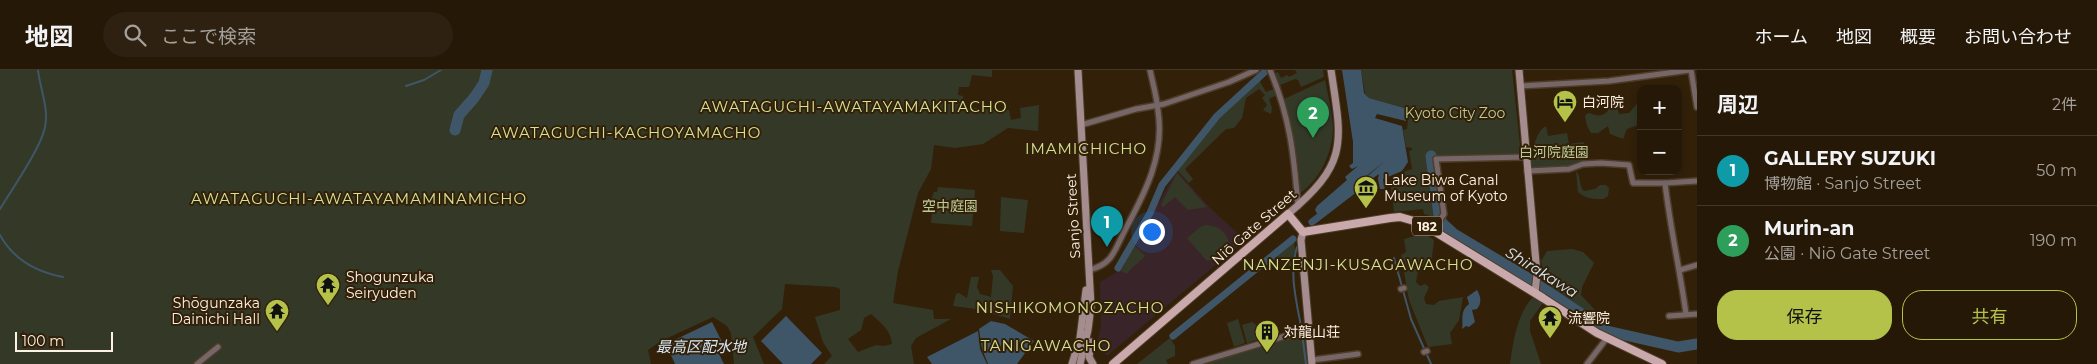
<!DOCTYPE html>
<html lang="ja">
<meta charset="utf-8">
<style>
:root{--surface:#261807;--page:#2e2111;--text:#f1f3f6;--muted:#a4a09b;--line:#423728;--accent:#b4c24a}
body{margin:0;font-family:Montserrat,"Noto Sans JP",sans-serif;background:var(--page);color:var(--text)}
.controls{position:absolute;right:15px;top:15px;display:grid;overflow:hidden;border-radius:10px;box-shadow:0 2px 8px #0003}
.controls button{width:45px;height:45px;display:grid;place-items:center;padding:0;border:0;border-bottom:1px solid var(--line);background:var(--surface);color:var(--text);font:25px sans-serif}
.scale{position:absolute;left:15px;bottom:12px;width:98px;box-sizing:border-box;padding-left:5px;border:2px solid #fdf1e3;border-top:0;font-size:14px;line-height:18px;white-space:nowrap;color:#fdf1e3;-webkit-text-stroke:4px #322009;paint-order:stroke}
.you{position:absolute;left:1151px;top:161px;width:18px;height:18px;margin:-12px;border:4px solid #fff;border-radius:50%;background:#1a73e8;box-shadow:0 0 0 8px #1a73e833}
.badge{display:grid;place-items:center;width:32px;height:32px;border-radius:50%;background:var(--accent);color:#fff;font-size:16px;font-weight:700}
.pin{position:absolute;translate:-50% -41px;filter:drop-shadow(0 1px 2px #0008)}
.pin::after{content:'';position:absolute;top:26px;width:18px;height:15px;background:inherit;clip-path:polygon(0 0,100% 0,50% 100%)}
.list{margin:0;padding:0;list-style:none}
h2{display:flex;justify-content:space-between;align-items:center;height:65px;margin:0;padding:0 20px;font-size:21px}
h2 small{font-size:16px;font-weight:400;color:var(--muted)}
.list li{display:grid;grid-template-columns:32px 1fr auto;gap:15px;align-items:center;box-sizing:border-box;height:70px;padding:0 20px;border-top:1px solid var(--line)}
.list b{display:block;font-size:19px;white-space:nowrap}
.list p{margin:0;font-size:16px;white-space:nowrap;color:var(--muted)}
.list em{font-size:16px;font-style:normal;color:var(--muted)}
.actions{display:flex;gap:10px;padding:15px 20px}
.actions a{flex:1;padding:11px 0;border:1px solid var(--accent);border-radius:20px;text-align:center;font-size:18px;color:var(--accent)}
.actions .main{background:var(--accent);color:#111}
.icon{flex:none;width:28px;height:28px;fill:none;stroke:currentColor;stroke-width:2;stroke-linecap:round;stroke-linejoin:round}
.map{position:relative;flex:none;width:1697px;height:294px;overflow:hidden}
header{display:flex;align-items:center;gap:30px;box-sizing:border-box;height:70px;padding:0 25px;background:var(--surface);border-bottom:1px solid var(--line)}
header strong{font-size:24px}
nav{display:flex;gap:28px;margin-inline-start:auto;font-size:18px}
.search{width:350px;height:45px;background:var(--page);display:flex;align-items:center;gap:12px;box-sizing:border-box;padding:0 18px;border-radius:28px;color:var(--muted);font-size:19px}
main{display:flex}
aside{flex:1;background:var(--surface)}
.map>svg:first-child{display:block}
.industrial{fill:#392529}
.green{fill:#343927;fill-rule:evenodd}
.water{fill:#3f5668}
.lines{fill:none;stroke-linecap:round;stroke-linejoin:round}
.stream{stroke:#3f5668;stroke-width:2}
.canal{stroke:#3f5668;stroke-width:7}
.river{stroke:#3f5668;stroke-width:11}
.street-casing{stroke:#4e3d28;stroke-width:8}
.secondary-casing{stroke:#4e3d28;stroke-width:9}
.primary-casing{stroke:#4e3d28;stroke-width:10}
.street{stroke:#766667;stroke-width:5}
.secondary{stroke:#a58c8e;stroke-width:7}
.primary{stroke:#c9a9ab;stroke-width:8}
.labels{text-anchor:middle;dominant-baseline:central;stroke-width:4;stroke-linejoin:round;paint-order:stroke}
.shield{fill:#322009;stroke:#c0b2a2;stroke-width:1}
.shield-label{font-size:12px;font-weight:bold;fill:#fdf1e3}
.poi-label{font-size:14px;fill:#fdf1e3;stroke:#322009;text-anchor:start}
.park-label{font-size:14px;fill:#bbcb97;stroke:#322009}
.street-label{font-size:14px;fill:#fdf1e3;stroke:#322009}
.neighbourhood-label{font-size:15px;letter-spacing:1px;fill:#d6e294;stroke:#322009}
.water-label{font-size:15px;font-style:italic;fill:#d5e7f6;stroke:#322009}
</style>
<header>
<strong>地図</strong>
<div class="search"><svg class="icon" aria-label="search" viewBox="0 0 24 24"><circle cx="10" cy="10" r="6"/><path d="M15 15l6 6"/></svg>ここで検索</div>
<nav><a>ホーム</a><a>地図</a><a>概要</a><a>お問い合わせ</a></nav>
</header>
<main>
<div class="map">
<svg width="1697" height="294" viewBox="0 0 1697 294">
<rect width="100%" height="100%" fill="#322009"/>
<path class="industrial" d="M1177,101l33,37 35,32 -138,116 -10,-12 4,-19 -1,-43 19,-11z"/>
<g class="green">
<path d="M0,0h992v7l-20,-2 -3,12h-10l-1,8 5,1v11l46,3 2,10 10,-2 -1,-10 19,-3 -1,26 -30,-3 -25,16 -28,4 -21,-3 -3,24 -13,24 -20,78 -5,32 40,7 1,9h17l-35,19 -5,8 3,18h-90l8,-8 -9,-14 -8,-25 25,-7v-21l-5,-2 -50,-3 -3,25 -29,28 11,27h-30l-3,-31 -4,-7 -14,-9 -52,24 -13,9 3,14h-651zM871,244c10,9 20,16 21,30l-8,2 -8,-1 -18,7 -10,-13 13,-9 3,-12z"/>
<path d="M1295,0h28l1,7 -23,10 -3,-7 -3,-1 -15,6 -6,-11 4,-2 3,6 6,-3 2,2 8,-4z"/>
<path d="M1361,0h151l9,85h-91l9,61 -2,2 -13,-4 -1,-5 -29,3 -4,-31 11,-5 -1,-3 12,-4 -3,-18 3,-1v-2l-6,-1 -3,-17 4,-1 2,-20 -40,-11 -4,-5z"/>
<path d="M1259,10l7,12 8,-3 3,6 -8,4 3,9 -1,6 -8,-4 4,-5 -5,-7 3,-3 -6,-6 -13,9 -4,20 -8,10 -8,1 -41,40 8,10 -4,4 -12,-13c22,-28 53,-70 82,-90z"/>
<path d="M1325,10c3,16 8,34 8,50 -1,23 -13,50 -33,63 0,-32 -8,-63 -16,-94z"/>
<path d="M1609,25h5l5,19 10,-1 12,-14v25l-14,5 -4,10 -13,-5 -2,-8 -10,7h-7l-4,-7 -2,-10 3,-3c8,2 13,5 20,-2l-1,-9z"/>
<path d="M1546,56l2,10 19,-3 2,11 14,-2 3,3 3,16 -21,5 -37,2 -1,-9 9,-6 -5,-9c4,-8 4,-13 12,-18z"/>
<path d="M1576,101c6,6 2,15 8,20l11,-2 5,-4h6l3,3 -1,8 -5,3c-9,0 -18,0 -25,-7z"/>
<path d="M1177,103l30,34 -19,3 -13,-13 -12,10 -2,-2z"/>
<path d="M938,117l37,3 -3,36 -41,-3 1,-12 -8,-1 1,-3 5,-4 4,-11h3z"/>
<path d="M1001,127l27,3 -4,33 -24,-2z"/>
<path d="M1206,155c13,2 19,5 23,17l-8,9 -3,8 -11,2 -20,-23 15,-12z"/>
<path d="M1419,160l15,10 -3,26h-8l-2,5h-3l-2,11 4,4 5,-2 4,3 -5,11 2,6 8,1 5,-4 24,-4 -4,23 -9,13 2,11 -24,3 -19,-47 -8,-45 5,-3 -2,-13 11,-3z"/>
<path d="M1294,169l1,12 -4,15h-2l-3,-8 -13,3 1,5 -11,4 -1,-4z"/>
<path d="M1135,176l10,10c-6,7 -14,11 -18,18l-6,-3z"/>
<path d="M1572,179l11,3 11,11 -12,24 -1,8 15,16 -1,5 -5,1 -39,-27 -4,-6 -6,-23 6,-10z"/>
<path d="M991,200h9l13,16 -3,33 -34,-10 -23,-3 3,-12 3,-1 8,5 4,-21h8l-2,10 3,7 11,3 2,-21z"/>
<path d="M1533,227l10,6 -13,18v10l11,33h-31c3,-22 7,-50 23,-67z"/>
<path d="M1238,249l7,24 -11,4 -7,-24z"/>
<path d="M1252,252l6,4 4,12 -15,5 -5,-18z"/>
<path d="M1306,261l3,33h-107l43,-15z"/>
<path d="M1170,268l5,8v10l-9,4 2,4h-31z"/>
</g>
<g class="water">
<path d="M1342,0h19l3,23 5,5 39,11 -2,12 -29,-7 -2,4 27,8 6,36 -6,9 -19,8 2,10h-5l-2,-10 1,-5 -29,20 -2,-1 37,-32 -67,54 -3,-5 2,-4 30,-26 -2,-3 13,-11 -6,3 -3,-3 4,-3v-21z"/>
<path d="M1477,220c4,7 5,13 0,19l-5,1 3,12 -6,5 -3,-1 -4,3c2,-9 -3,-17 7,-25l-2,-7z"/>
<path d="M786,246l36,37 -11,11h-28l-22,-23z"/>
<path d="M991,251l14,3 29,17 -17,23h-29l-6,-15 -3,-20z"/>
<path d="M712,252l13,26 -7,4 6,12h-49l-9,-20z"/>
<path d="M978,261l2,18 7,15h-55l-5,-7z"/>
</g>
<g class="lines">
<g class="stream">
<path d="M406,16l18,-6 17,-10"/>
<path d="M0,139c12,-20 41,-61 45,-82 4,-19 -5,-38 -7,-57"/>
<path d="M0,165c13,24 37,37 63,42"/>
<path d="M1297,177c-8,26 -1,53 4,79"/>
<path d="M1394,188l17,61 20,45"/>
<path d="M1302,264l4,30"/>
</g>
<g class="canal">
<path d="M1312,152l43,-33"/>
<path d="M1118,198l32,-55 12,-28 55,-69 50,-46"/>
<path d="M1173,266l120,-97"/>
</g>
<g class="river">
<path d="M455,60l4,-15 15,-17 10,-15 3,-13"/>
<path d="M1431,86l8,59 3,8 12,11 72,43 81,54 71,16 19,-3"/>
</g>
<defs>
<g id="street">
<path d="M1270,0c20,47 24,85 28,136"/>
<path d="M1691,0l6,37"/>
<path d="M1521,16l88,-5 81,-11"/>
<path d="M1081,55l55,-16 28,-5 65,-22 27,-12"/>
<path d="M1527,101l42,-2 14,-5 18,-1 28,2 4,18h32l32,-2"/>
<path d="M1665,113c5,44 15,87 21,131"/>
<path d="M1433,160l11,-16 -8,-55 90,-2"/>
<path d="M1089,200c24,-6 25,-19 36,-40 20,-37 40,-75 33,-119 -1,-13 -5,-27 -8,-41"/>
<path d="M1680,200l17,-5"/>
<path d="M1401,219l3,-1"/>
<path d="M1669,246l28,-2"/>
<path d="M1424,282l3,-1"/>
<path d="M1312,290l46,-6"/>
<path d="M197,294l21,-17"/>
<path d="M1193,294l109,-33 6,-7"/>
<path d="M1587,294l20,-26"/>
</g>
<g id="secondary">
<path d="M1078,0l13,236 -3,24 -8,34"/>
<path d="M1519,0l18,204 -2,19"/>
<path d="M1288,144c61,-51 54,-71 43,-144"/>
<path d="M1303,162l-2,8 11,124"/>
<path d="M1091,272l-2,15 4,7"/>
<path d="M1072,294l8,-26 6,-48"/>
</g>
<path id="primary" d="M1113,294l175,-150 15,18 87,-14 10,-1 21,6 122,75 54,35 65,31"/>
</defs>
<use href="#street" class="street-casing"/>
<use href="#secondary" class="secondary-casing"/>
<use href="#primary" class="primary-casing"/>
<use href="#street" class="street"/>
<use href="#secondary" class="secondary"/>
<use href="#primary" class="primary"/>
</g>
<defs>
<symbol id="hotel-pin" viewBox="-11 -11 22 30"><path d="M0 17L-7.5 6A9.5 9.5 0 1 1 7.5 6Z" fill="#b4c24a" stroke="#322009"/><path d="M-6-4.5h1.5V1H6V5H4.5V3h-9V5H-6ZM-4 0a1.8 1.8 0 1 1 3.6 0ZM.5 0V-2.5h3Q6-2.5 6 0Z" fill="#111"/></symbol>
<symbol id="museum-pin" viewBox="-11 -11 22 30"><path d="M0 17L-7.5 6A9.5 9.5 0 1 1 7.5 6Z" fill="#b4c24a" stroke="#322009"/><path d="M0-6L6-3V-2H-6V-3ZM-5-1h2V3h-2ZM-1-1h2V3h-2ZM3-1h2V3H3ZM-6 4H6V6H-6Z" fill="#111"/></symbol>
<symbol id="temple-pin" viewBox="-11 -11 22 30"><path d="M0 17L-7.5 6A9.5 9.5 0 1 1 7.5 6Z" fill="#b4c24a" stroke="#322009"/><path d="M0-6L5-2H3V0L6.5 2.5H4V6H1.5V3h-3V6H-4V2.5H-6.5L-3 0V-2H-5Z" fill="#111"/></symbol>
<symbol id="building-pin" viewBox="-11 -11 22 30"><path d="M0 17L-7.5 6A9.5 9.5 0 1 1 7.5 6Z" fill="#b4c24a" stroke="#322009"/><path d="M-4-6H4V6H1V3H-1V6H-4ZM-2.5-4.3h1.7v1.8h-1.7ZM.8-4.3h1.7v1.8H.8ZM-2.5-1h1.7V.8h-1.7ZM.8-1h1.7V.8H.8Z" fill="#111"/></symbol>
</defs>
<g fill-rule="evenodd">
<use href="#hotel-pin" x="1551" y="18" width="28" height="38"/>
<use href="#museum-pin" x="1352" y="104" width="28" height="38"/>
<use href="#temple-pin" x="314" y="201" width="28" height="38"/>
<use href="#temple-pin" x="263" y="227" width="28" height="38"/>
<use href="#temple-pin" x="1536" y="234" width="28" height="38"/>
<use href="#building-pin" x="1253" y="248" width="28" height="38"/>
</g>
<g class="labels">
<rect class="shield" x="1412" y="146.5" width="30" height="19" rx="4"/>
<g class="shield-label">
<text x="1427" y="156">182</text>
</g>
<g class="poi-label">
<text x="1582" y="32">白河院</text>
<text x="1384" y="110">Lake Biwa Canal<tspan x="1384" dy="16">Museum of Kyoto</tspan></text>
<text x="346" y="207">Shogunzuka<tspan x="346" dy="16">Seiryuden</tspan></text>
<text x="260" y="233" text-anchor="end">Shōgunzaka<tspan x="260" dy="16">Dainichi Hall</tspan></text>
<text x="1568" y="248">流響院</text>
<text x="1284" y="262">対龍山荘</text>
</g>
<g class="park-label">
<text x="1455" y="43">Kyoto City Zoo</text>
<text x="1554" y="82">白河院庭園</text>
<text x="950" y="136">空中庭園</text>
</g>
<g class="street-label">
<text transform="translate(1073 146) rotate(-93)">Sanjo Street</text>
<text transform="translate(1254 157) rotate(-41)">Niō Gate Street</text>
</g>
<g class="neighbourhood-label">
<text x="854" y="36">AWATAGUCHI-AWATAYAMAKITACHO</text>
<text x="626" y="62">AWATAGUCHI-KACHOYAMACHO</text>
<text x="1086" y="78">IMAMICHICHO</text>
<text x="359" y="128">AWATAGUCHI-AWATAYAMAMINAMICHO</text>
<text x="1358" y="194">NANZENJI-KUSAGAWACHO</text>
<text x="1070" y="237">NISHIKOMONOZACHO</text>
<text x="1046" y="275">TANIGAWACHO</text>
</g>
<g class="water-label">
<text transform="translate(1542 202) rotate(32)">Shirakawa</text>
<text x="701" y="276">最高区配水地</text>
</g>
</g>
</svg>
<div class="controls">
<button>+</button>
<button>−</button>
</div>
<div class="scale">100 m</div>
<div class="you"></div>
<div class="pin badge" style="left:1107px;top:177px;background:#0f9aa8">1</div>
<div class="pin badge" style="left:1313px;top:68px;background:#2e9e5b">2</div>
</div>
<aside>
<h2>周辺<small>2件</small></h2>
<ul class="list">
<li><span class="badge" style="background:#0f9aa8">1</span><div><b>GALLERY SUZUKI</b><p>博物館 · Sanjo Street</p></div><em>50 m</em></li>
<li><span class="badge" style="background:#2e9e5b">2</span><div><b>Murin-an</b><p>公園 · Niō Gate Street</p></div><em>190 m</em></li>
</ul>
<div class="actions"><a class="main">保存</a><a>共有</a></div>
</aside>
</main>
